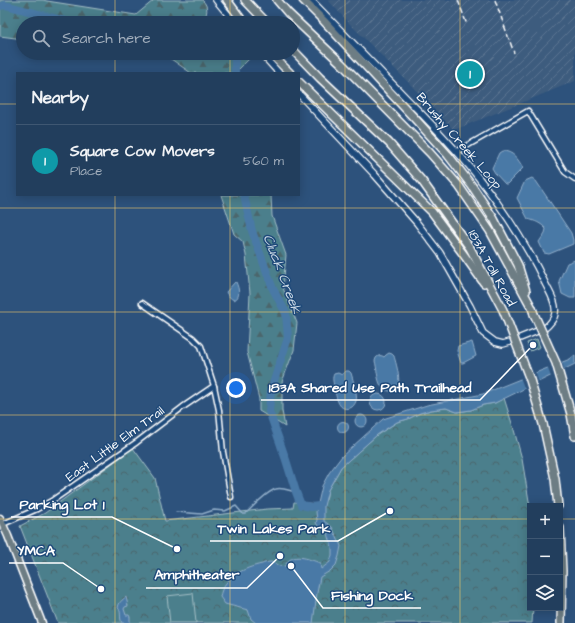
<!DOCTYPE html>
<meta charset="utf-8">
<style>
:root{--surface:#223e5d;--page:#2a4563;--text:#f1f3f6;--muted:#a2aebc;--line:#3f5772;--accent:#ffd166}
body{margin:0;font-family:"Architects Daughter",sans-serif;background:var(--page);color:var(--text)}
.controls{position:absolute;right:12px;bottom:12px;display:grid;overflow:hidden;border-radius:0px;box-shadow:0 2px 10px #0003}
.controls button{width:36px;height:36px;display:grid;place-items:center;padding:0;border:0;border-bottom:1px solid var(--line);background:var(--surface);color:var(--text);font:20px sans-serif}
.you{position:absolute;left:236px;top:388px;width:14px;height:14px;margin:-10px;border:3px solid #fff;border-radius:50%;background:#1a73e8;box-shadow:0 0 0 6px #1a73e833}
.badge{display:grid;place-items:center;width:26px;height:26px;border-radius:50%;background:var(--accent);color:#fff;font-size:13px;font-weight:700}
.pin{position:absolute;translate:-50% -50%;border:2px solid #fff;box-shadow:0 1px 4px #0006}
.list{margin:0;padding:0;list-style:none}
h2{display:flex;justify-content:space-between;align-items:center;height:52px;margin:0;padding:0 16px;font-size:17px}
h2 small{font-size:13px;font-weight:400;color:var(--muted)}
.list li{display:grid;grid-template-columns:26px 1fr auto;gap:12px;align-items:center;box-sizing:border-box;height:72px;padding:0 16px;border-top:1px solid var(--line)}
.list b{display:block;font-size:15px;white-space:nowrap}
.list p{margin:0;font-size:13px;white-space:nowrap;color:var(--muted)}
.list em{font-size:13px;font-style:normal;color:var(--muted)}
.icon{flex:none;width:22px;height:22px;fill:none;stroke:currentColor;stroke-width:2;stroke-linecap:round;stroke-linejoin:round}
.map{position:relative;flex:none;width:575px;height:623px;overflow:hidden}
.search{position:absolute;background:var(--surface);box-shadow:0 2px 10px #0003;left:16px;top:16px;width:284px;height:44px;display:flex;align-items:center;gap:10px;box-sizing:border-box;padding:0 14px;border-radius:22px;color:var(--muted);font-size:15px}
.panel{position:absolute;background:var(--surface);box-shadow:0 2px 10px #0003;left:16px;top:72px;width:284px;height:124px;border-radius:0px}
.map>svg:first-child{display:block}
.industrial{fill:url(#industrial-furrows)}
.forest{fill:url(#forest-firs);stroke:#a5bfc6}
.park{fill:url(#park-crowns);stroke:#a5bfc6}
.pitch{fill:#4b7f8c;stroke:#a5bfc6}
.water{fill:#4a79a6;stroke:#92afca}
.pier{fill:#2d527c}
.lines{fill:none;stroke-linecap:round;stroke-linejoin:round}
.stream{stroke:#92afca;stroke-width:1.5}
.river{stroke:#4a79a6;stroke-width:8}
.street-casing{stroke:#fff;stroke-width:7}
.secondary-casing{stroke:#fff;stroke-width:8}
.primary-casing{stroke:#fff;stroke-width:9}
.highway-casing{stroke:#fff;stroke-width:10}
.street{stroke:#1f4a7a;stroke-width:4}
.secondary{stroke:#1f4a7a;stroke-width:5.5}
.primary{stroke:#6d7d84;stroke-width:6}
.highway{stroke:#6d7d84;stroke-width:7}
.rail{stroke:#fff;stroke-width:1.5;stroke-dasharray:6 3;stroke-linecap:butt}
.highway-bridge-casing{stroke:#fff;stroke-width:10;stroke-linecap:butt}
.highway-bridge{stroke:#6d7d84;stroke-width:7}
.grid{fill:none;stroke:#ffd166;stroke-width:1;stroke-opacity:0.55}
.labels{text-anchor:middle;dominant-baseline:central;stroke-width:3;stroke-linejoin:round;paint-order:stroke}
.street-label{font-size:13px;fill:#fff;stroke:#1f4a7a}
.water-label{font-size:14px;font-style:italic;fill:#d2dee9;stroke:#1f4a7a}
.leader{fill:none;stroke:#fff;stroke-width:1.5}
.callout-dot{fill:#fff;stroke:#1f4a7a;stroke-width:1.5}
.callout-label{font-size:14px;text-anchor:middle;font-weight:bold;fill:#fff;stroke:#1f4a7a;stroke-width:3;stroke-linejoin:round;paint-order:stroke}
</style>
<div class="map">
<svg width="575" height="623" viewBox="0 0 575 623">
<defs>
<pattern id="industrial-furrows" width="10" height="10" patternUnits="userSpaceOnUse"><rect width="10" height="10" fill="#3e5c7e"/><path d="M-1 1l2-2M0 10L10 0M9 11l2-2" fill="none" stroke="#5b7491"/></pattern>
<pattern id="forest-firs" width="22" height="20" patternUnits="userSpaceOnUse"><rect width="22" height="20" fill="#4b7f8c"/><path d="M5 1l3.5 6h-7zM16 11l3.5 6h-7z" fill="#4c666c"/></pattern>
<pattern id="park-crowns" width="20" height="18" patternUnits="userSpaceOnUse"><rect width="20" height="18" fill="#4b7f8c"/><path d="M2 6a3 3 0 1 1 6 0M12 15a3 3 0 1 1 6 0" fill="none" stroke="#4c666c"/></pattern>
</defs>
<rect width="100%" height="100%" fill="#2d527c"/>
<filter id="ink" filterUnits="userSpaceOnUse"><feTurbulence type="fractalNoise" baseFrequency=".025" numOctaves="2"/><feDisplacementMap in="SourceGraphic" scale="8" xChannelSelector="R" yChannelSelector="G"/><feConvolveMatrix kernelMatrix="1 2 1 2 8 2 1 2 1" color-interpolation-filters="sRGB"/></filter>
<g filter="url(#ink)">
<path class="industrial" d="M328,0h247v81l-121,49 -47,-49 -59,-59z"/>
<g class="forest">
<path d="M0,0h43l4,1 89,14 18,-15h48c8,7 4,14 2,23h-181v16l-23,-3z"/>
<path d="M146,53h101l3,5 -15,15h-44l-20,-14z"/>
<path d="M221,195h50l1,21 14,39 -3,33 14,35 -3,27 -12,32v29l3,16 -26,-16v-12l-12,-47 3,-59 -4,-38 -3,-13 -9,-8z"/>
</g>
<g class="park">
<path d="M537,339l3,8 -10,4 -3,-8z"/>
<path d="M504,398l10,32 8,29 8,48v101h3l-1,15h-474l-38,-97 25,-13 88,-65 22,30 10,43 102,-12 26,-1 1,-6 25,2 7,-4 2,-10 13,-23 36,-32 20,-13 11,-3 12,-6 11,-3 15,-2 11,4 14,-2 12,-5 12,-2z"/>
</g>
<path class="pitch" d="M193,593l3,30h-26l-3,-27z"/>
<g class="water">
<path d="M502,151c11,0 16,8 21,17l-16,16h-2l-10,-11 -3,-5 7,-15z"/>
<path d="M532,178l4,3 35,52 2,7v4l-24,10 -5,-1 -5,-11 6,-9 1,-4c-5,-6 -11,-8 -18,-10l-11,-21 8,-17z"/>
<path d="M575,260v38h-5l-8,-4 -3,-13 8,-18z"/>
<path d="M235,282h1c3,7 5,15 -2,18 -3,-1 -7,-5 -8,-8z"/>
<path d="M472,342l4,14 -13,7h-2l-4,-12 1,-5z"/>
<path d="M389,353l3,1 2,2c2,8 12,37 -5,35 -4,-1 -6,-2 -8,-5 -4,-7 -4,-18 -6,-25l1,-3c3,-3 5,-3 8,-1l2,-2z"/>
<path d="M575,355v9l-80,39 -12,2 -12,5 -14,2 -11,-4 -15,2 -11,3 -12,6 -11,3 -11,7 -9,6 -36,32 -13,23 -4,16v15l8,6 9,19 -2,10 -3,9 -6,6 -10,6 -3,16 -4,30h-57l-5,-4 -3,-9 -23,-6 -5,-7c3,-20 24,-29 42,-33 2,-1 6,-2 9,-2 6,1 7,6 14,4 6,-15 24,-7 35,-3l1,6 9,-7 2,-7v-7l-4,-15 -6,-6h-3l-3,-4 1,-3 -1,-8 6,-26 7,-13 13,-17 41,-37 44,-14 56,-11 87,-35z"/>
<path d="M346,371h3l2,2c2,7 7,22 5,28 -1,3 -3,6 -6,7 -13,4 -14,-14 -16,-22 -1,-5 -2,-8 0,-12l4,-1 4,2 1,-2z"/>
<circle cx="378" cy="402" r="8"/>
<circle cx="361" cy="421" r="6"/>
<circle cx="343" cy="427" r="5.5"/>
<path d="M126,597l2,9 -3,1 -1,2 2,6h3l1,2v6h-8c-3,-5 0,-12 -4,-15 1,-6 4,-8 8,-11z"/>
</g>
<g class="pier">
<path d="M561,360l4,11 -14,6 -4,-11z"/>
<path d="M535,371l4,12 -14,7 -5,-13z"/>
</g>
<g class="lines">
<path class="stream" d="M176,512l26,2 12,-4 11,1 11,-5 7,8h2c8,-7 22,-23 31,-25 6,-2 14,2 20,3"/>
<g class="river">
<path d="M0,6l5,-1 68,18"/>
<path d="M233,53l2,2v18"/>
<path d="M244,195l8,36 21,58 13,24 2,25 -17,52 -2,21 17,49 10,32 5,13 10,2 8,-1"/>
</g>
<defs>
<g id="street">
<path d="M456,152l72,-41 37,61 10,7"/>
<path d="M142,303l51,35 8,8 13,40 5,24 4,42 8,45"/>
<path d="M3,524l34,-15 16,-9 84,-58 46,-35 31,-21"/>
</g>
<g id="secondary">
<path d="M216,0l19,23"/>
<path d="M261,53l18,20"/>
<path d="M299,94l76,81 42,48 23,30 30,53 13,27 12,9 8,2 7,-2 35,-14c4,-3 10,-10 10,-15 2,-9 -5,-20 -9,-28 -18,-38 -42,-75 -68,-108 -20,-26 -43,-49 -65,-72 -34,-35 -68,-70 -102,-105"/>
</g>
<path id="primary" d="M0,518l8,18 34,87"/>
<g id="highway">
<path d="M227,0l17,23"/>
<path d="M245,0l22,23"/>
<path d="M277,0l11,13 53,50 89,90 29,33 31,45 42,77 2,6"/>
<path d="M303,0l21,21 93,100 31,34 24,31 22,33 24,46 8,26"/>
<path d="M293,50l27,28 69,65 33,38 48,67 33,62 6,15"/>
<path d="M270,53l20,20"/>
<path d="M299,82l133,130 32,43 20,28"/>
<path d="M571,414l4,22"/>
<path d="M543,424l12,55 3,27"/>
<path d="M560,528l2,43 -1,52"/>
</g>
</defs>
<use href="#street" class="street-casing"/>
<use href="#secondary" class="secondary-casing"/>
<use href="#primary" class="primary-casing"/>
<use href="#highway" class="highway-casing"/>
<use href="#street" class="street"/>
<use href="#secondary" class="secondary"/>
<use href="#primary" class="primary"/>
<use href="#highway" class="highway"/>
<g class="rail">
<path d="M458,0l9,25"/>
<path d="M495,0l19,53"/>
</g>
<defs>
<g id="highway-bridge">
<path d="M534,314l22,49 15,51"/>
<path d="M509,325l21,55 13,44"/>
</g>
</defs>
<use href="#highway-bridge" class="highway-bridge-casing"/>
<use href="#highway-bridge" class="highway-bridge"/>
</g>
</g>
<path class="grid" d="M115,0v23M230,0v23M345,0v623M460,0v623M115,53v20M230,53v20M0,104h17M299,104h276M115,195v428M230,195v428M0,208h575M0,312h575M0,415h575M0,519h530M560,519h15"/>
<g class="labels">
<g class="street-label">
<text transform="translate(459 141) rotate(49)">Brushy Creek Loop</text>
<text transform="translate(492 268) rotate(61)">183A Toll Road</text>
<text transform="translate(115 444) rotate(-36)">East Little Elm Trail</text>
</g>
<g class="water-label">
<text transform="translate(282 274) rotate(69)">Cluck Creek</text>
</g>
</g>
<path class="leader" d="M533 345L480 400H261M177 549L112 517H11M390 511L338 541H210M101 589L63 563H9M280 556L247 588H146M291 566L323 608H421"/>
<g class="callout-dot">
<circle cx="533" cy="345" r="4"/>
<circle cx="177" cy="549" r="4"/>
<circle cx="390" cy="511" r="4"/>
<circle cx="101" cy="589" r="4"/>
<circle cx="280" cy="556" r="4"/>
<circle cx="291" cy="566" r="4"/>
</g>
<g class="callout-label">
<text x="370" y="392">183A Shared Use Path Trailhead</text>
<text x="62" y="509">Parking Lot 1</text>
<text x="274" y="533">Twin Lakes Park</text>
<text x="36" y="555">YMCA</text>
<text x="197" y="579">Amphitheater</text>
<text x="372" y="600">Fishing Dock</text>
</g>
</svg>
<div class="controls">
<button>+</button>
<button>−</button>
<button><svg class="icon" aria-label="layers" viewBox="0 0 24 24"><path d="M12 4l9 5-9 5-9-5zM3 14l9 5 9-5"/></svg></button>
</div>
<div class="you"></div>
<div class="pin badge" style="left:470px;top:74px;background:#0f9aa8">1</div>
<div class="search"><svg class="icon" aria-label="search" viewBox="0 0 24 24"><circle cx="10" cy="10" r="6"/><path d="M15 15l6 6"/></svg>Search here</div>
<section class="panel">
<h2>Nearby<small></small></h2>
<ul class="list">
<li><span class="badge" style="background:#0f9aa8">1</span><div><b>Square Cow Movers</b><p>Place</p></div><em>560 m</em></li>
</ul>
</section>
</div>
